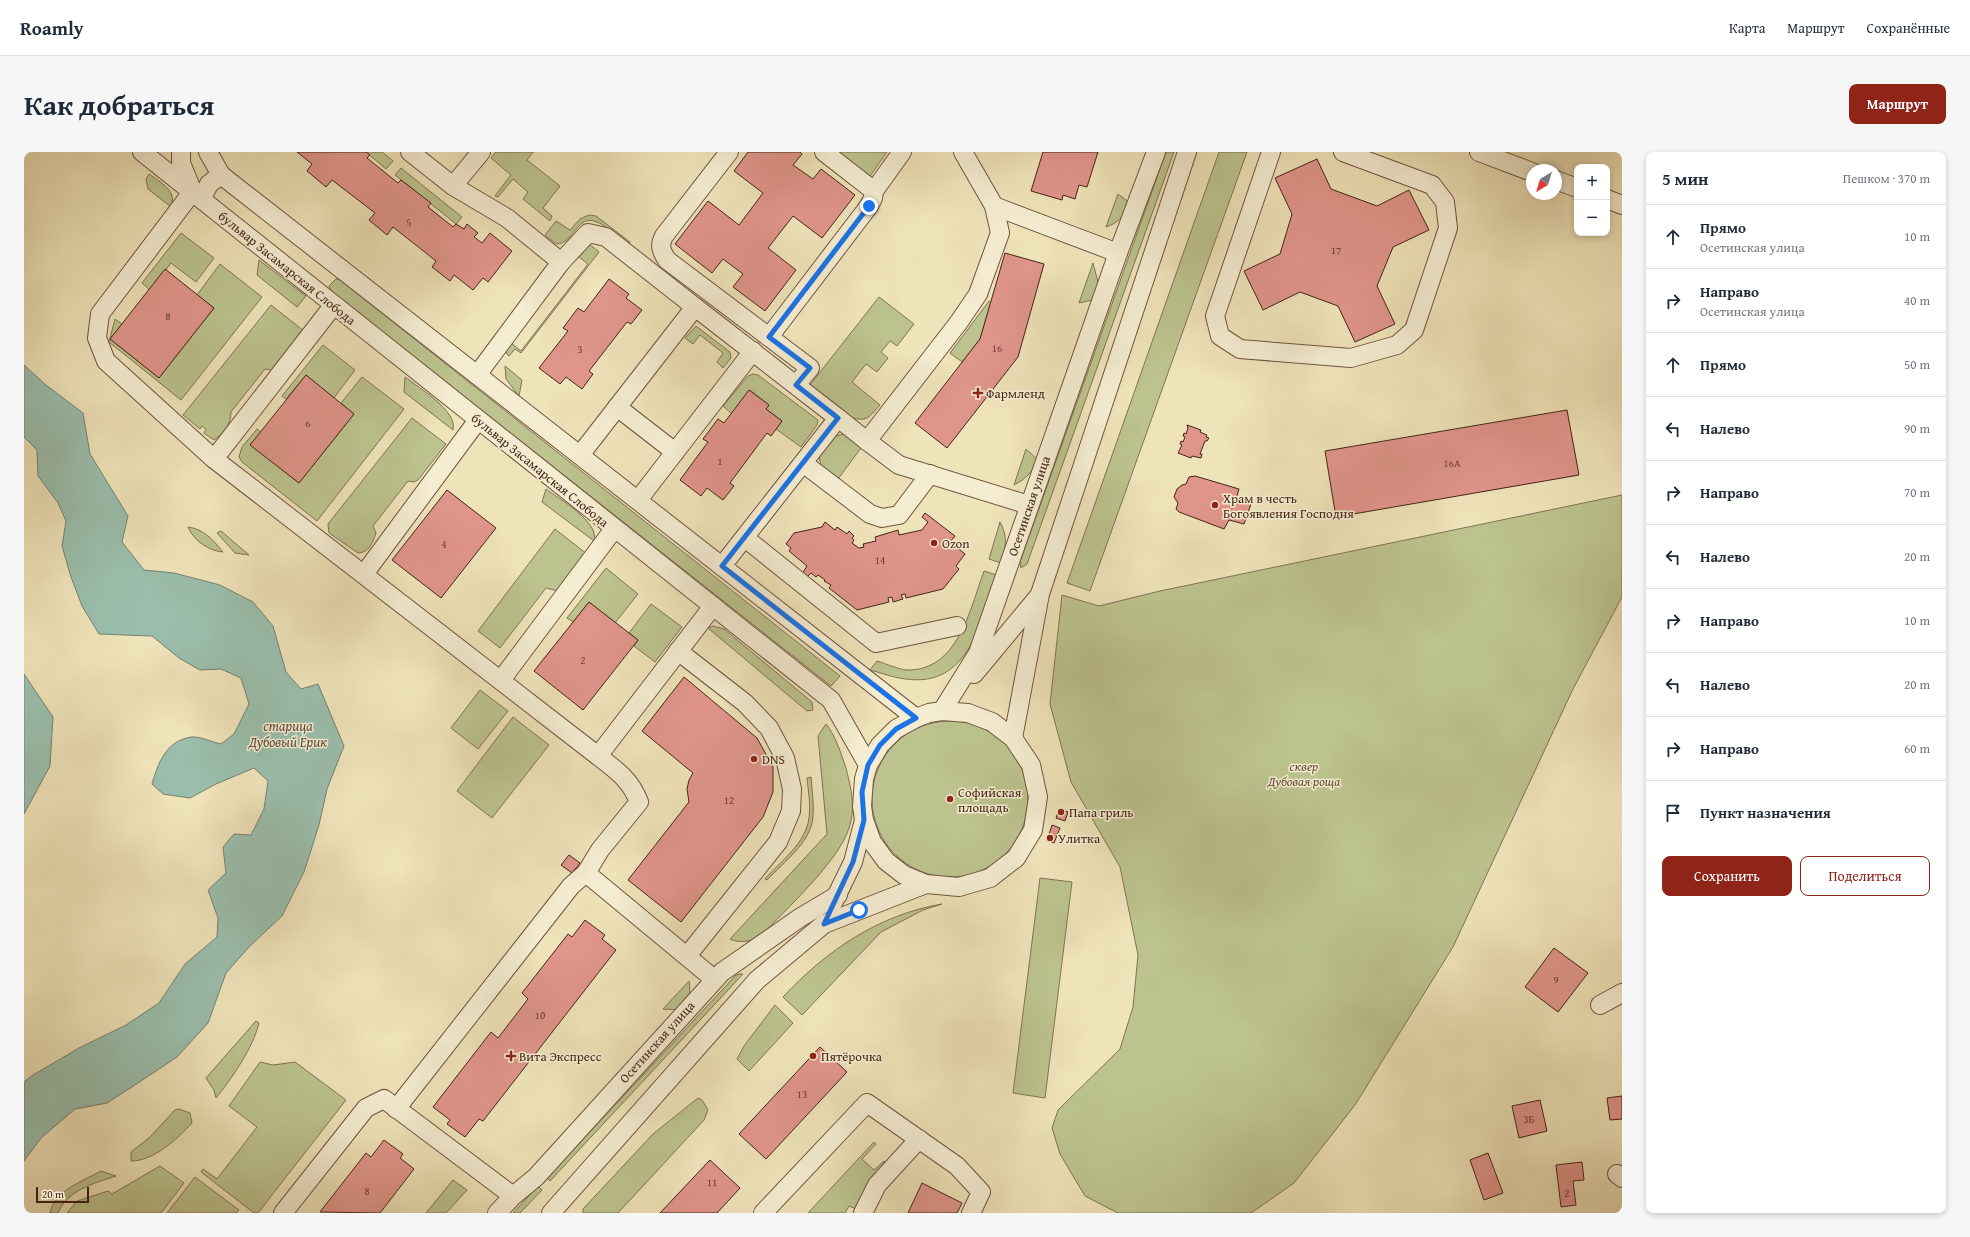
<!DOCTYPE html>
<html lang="ru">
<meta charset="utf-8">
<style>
:root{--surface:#fff;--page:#f6f6f7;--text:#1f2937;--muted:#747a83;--line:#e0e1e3;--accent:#8f2418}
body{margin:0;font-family:"Gentium Book Plus",serif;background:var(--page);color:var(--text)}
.controls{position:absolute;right:12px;top:12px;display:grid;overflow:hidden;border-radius:8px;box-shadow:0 2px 6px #0003}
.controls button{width:36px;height:36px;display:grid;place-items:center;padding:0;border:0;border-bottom:1px solid var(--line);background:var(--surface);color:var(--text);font:20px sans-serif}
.compass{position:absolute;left:1502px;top:12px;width:36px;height:36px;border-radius:50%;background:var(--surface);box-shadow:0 2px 6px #0003;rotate:218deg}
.scale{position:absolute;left:12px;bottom:10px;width:53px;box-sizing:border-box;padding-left:4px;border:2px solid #452416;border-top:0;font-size:11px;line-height:14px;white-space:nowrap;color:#452416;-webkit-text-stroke:3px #f5edd2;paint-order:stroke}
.stop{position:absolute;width:12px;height:12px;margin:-9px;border:3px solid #1a73e8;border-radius:50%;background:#fff}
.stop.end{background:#1a73e8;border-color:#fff;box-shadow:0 1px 4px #0008}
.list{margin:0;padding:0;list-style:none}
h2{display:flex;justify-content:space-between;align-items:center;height:52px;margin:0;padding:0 16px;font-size:17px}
h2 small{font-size:13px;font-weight:400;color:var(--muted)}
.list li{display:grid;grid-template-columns:26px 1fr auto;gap:12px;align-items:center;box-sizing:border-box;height:64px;padding:0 16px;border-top:1px solid var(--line)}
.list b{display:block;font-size:15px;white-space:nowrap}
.list p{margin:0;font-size:13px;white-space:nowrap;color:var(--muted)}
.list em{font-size:13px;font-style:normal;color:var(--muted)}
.actions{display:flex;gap:8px;padding:12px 16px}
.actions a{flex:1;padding:9px 0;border:1px solid var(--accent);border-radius:8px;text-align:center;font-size:14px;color:var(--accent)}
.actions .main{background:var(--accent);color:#fff}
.icon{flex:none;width:22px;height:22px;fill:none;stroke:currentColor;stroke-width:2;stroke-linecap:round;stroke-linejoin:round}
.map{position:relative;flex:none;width:1598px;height:1061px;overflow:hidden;border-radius:8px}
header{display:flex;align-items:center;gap:24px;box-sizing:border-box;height:56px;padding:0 20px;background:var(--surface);border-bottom:1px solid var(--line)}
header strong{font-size:19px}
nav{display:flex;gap:22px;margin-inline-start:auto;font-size:14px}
.intro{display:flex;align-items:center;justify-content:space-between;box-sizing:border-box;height:96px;padding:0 24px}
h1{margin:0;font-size:28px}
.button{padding:10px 18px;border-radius:8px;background:var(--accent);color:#fff;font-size:14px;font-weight:700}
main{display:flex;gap:24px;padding:0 24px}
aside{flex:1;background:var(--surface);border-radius:8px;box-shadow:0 2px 6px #0003}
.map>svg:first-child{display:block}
.green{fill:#bcc38e;stroke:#807452}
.water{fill:#9abeac;stroke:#788070}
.building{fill:#e0958b;stroke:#452416}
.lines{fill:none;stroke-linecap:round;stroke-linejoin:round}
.minor-casing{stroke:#70543f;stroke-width:20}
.minor{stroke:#f5edd2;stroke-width:18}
.route{stroke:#1a73e8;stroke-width:5}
.poi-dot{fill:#8f2418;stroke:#f5edd2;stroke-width:1.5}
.labels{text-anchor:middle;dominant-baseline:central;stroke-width:3;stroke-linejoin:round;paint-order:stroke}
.number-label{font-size:11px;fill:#6c4033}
.street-label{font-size:13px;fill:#452416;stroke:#f5edd2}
.poi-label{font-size:13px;fill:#452416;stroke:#f5edd2;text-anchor:start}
.park-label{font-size:13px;font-style:italic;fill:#634c34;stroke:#f5edd2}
.water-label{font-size:14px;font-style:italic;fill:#5a4a3c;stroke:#f5edd2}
</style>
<header>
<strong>Roamly</strong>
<nav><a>Карта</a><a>Маршрут</a><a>Сохранённые</a></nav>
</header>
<div class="intro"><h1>Как добраться</h1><a class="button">Маршрут</a></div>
<main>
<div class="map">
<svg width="1598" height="1061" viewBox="0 0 1598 1061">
<rect width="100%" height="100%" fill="#efe3ba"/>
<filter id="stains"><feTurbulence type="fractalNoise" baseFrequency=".005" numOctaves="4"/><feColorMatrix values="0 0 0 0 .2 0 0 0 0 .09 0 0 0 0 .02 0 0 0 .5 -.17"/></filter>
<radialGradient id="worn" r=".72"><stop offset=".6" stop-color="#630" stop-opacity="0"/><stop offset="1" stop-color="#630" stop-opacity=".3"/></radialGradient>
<g class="green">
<path d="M342,0h16l11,9 -7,8z"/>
<path d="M472,0h37l-6,8 33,26 -17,22 9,8 -2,5 -27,-22 5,-7 -15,-13 -15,18 -3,-1 16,-21 -20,-17z"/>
<path d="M809,0h54l-19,27z"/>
<path d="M1142,0h8l-147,412 -6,4 -1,-6z"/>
<path d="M1195,0h28l-157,439 -23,-8z"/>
<path d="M377,16l61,49 -6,7 -61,-49z"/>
<path d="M125,22c11,8 29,17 22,33l-23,-18 -2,-10z"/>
<path d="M1094,42l12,9c-5,11 -11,20 -24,24z"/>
<path d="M565,63l7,1 34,26 -2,3c-10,-7 -20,-19 -31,-23 -21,-9 -22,22 -41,22l-11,-9 11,-14 14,9 10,-11z"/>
<path d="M157,81l33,25 -18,24 -25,-19 -21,27 -8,-7z"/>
<path d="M564,91l11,9 -78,101 -6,-4 -6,7 -2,-2 -1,-5 5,-6 10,8 67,-87 -10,-8z"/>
<path d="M235,108l47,36 -9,11 -40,-32z"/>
<path d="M1069,111l6,23 -3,13 -17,4z"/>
<path d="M196,112l42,33 -81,103 -72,-58 6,-23 7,5 -12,15 49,39 55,-70 -17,-13z"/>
<path d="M312,127l4,1 500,396 -9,10 -499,-394 -3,-6z"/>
<path d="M855,145l35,27 -17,22 -7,-5 -9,11 7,6 -11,14 -11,-8 -14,18 28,23c-4,4 -8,10 -13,13 -17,8 -45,-23 -57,-33z"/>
<path d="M965,149l2,1 -11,37 -18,23 -12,-9z"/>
<path d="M247,153l33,26 -29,37 -4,2 -6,-1 -34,43c0,12 -7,21 -17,28l-10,-7 2,-4 -4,-3 -2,3 -17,-14z"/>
<path d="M672,174l34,26 1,6 -8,10 -6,-6 6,-9 -23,-18 -7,9 -8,-6z"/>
<path d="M299,193l32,25 -21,28 -28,-23 -20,24 -4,-3z"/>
<path d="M481,214l17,14 -3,16 -13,-17z"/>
<path d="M729,222l5,1 60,45 -1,5 -16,22 -25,-18 6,-8 -16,-12 3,-4 -19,-15 -18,24 -9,-8 25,-30z"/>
<path d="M338,225l42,32 -87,112 -75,-59 -3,-5 3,-10 15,-18 4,3 -10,13 48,38 55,-69 -13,-11z"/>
<path d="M381,225c14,11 53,34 48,53l-49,-38z"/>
<path d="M388,266l34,26 -28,36 -4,2 -6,-1 -35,45 3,7c-3,9 -7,20 -18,20l-29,-20 -1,-9z"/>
<path d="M820,282l17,14 -23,31c-5,-4 -14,-9 -17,-15 -7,-14 11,-29 23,-30z"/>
<path d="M1002,297l12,11c-6,12 -12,19 -24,25z"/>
<path d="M522,337c13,10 54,33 48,52l-52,-39z"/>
<path d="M1598,343v102l-49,92 -120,258 -98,158 -61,78 -43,30h-133l-33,-17 -25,-42 -8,-26 6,-18 62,-61 13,-42 5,-52 -18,-88 -49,-85 -21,-78 12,-109 37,11 61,-15z"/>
<path d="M976,370c8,14 6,27 1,41l-12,-4z"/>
<path d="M164,375c16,2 25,13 35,25 -14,-1 -29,-11 -35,-25z"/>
<path d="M531,377l32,25 -29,37 -12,-3 -46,60 -22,-17z"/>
<path d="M197,379l28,24 -14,-2 -18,-20z"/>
<path d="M582,416l32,26 -23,29 -26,-21 -16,20 -6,-4z"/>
<path d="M960,419l13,4c-16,46 -28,113 -91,104 -12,-1 -24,-6 -36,-9l7,-9c10,3 20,8 30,9 51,1 63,-61 77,-99z"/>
<path d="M627,452l31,23 -27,35 -21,-16 4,-6 -9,-7z"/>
<path d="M689,474l11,3 88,73 1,8 -6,1 -99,-83z"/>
<path d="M456,538l28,21 -30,38 -27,-21z"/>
<path d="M489,565l36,28 -57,73 -35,-27z"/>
<circle cx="926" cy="647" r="78"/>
<path d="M802,572c10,12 15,30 20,44 5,20 10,40 3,60 -10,33 -63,81 -88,108 -9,5 -21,8 -31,3l97,-105 -9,-98z"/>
<path d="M787,625c1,13 3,27 2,40 -2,25 -29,45 -46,63l-2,-1c16,-18 41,-36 44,-61 2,-13 -1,-28 -2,-40z"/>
<path d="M1016,726l32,4 -27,216 -32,-5z"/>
<path d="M918,752l-19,6 -42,22 -79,83 -19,-18c43,-46 95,-82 159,-93z"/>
<path d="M716,822h3l-193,207 -3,-3 189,-203z"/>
<path d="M665,829c2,12 0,19 -6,29l-20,-1z"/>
<path d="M751,853l18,18 -44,48 -12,-12 7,-13z"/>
<path d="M232,869l3,2c-6,25 -27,55 -43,75l-2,-8 -8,-12z"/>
<path d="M236,910l13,3 22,-3 51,38 -88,113h-4l-53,-41 2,-3 14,10 40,-52 -28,-21z"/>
<path d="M674,946l4,2 6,10 -4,10 -86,93h-35v-4l70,-75z"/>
<path d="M155,957l11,4 2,10c-15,16 -38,38 -61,38v-9l19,-15 25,-27z"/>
<path d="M850,990l2,2 -14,15 12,11 10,-9 4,4 -27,46 -12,-5 -4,7h-37z"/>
<path d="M136,1014l24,17 -23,30h-94l10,-12 31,-10 4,3z"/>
<path d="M77,1019l15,5c-21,7 -49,14 -58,37h-8c4,-22 33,-32 51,-42z"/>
<path d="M171,1025l44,33 -3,3h-69z"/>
<path d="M429,1028l14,10 -21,23h-20z"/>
<path d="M514,1034l4,4 -22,23h-7z"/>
</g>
<g class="water">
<path d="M0,213l22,20 37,28 7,41 38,62 -6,26 22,28 30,3 46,12 33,17 20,24 13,46 15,17 17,-5 26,62 -17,43 -8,36 -15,47 -22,44 -33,31 -23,26 -18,50 -31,34 -39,26 -31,20 -32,6 -34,29 -17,23v-79l9,-7 46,-27 47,-23 33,-22 26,-39 32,-27 1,-19 -10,-28 18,-17 -3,-26 11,-13 17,1 13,-26 4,-28 -14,-13 -38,16 -26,14 -27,-4 -11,-10c6,-21 14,-43 39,-47 8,-1 21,5 30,7l13,-10 15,-30 -8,-26 -20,-9 -21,1 -21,-12 -27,-22 -53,-2 -17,-28 -11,-29 -9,-31 4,-25 -8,-18 -20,-27 -1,-26 -13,-13z"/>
<path d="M0,522l29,43 -3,49 -26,48z"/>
</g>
<g class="building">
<path d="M273,0h69l4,3 -3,3 31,25 3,-3 30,23 -3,4 25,20 3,-3 8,5 3,-5 11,9 -4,4 8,6 8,-10 22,18 -24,31 -5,-4 -10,12 -19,-15 -4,6 -18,-14 4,-6 -43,-34 -6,8 -18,-15 6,-7 -43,-33 -6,7 -19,-16 5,-7z"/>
<path d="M724,0h52l2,2 -9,11 20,14 8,-10 34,26 -33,43 -29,-22 -25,32 28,22 -31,41 -32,-24 10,-13 -20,-15 -11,14 -37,-29 33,-43 31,24 24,-32 -29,-22z"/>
<path d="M1019,0h55l-11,35 -8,-2 -4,14 -12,-4 -1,5 -31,-9z"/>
<path d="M1293,7l14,30 46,17 32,-16 20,40 -36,17 -16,39 18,38 -40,18 -17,-36 -38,-14 -37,18 -19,-39 36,-17 12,-40 -17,-36z"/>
<path d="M981,101l39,11 -26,93 -71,91 -32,-25 65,-84z"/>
<path d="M141,117l49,39 -55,70 -49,-39z"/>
<path d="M585,127l20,15 -3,4 16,12 -11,14 -4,-2 -38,49 4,3 -11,15 -16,-12 -6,7 -21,-16 29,-37 -5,-3 15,-20 6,4z"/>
<path d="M282,223l48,39 -55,69 -49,-38z"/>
<path d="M725,238l20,15 -3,4 16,12 -11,15 -4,-3 -37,50 4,3 -11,14 -16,-12 -6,8 -21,-16 28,-38 -5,-3 15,-20 6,4z"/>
<path d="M1543,258l12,65 -243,42 -11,-66z"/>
<path d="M1163,273l14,5 -1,2 7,3 -1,2 3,1 -2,3h-2l-5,13h2l-1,4 -9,-2 -1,2 -13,-5 4,-8 -2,-1 1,-3 2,1 2,-5 -2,-1 1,-3 2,1 2,-6z"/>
<path d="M1171,324l44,13 -3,10 15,5 -7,20 -15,-4 -5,9 -45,-17 -3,-3 2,-6 -4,-6 3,-8 5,-4 4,-1 3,-7z"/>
<path d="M423,338l49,38 -55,70 -49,-38z"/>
<path d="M901,361l30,23 -5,6 15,12 -9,12 3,3 -16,20 -37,9 -1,-4 -4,1 2,4 -10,3 -1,-5 -4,1 1,4 -32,8 -28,-22 2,-3 -7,-4 1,-1 -7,-5 -2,2 -5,-4 -5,5 -4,-4 5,-8 -18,-15 2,-3 -5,-4 8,-11 28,-6 3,-5 10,8 2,-3 10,7 2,-3 5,5 -2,2 2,2 -2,3 7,5 5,-1 -1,-3 13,-3 -1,-4 23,-7 1,5 23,-5 6,-8 -6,-5z"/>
<path d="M565,450l49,38 -55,70 -49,-39z"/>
<path d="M660,525l73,61 16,29v25l-10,25 -82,105 -53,-42 61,-78 -2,-13 2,-9 4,-7 -51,-42z"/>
<path d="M1035,657l9,3 -3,9 -9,-3z"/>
<path d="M1028,673l8,3 -6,15 -7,-3z"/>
<path d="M545,703l11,8 -8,10 -11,-8z"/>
<path d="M561,768l20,15 -3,4 14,11 -133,171 -4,-2 -14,18 -18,-13 3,-4 -17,-13 58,-75 7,6 30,-39 -6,-6 46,-59 4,3z"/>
<path d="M1530,796l34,25 -30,39 -33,-25z"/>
<path d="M796,895l27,25 -81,87 -27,-25z"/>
<path d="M1598,944v23l-12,1 -3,-22z"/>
<path d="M1516,948l7,31 -28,7 -7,-32z"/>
<path d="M360,988l19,14 -3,4 14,11 -34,44 -60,-1 46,-59 5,4z"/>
<path d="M1464,1001l15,40 -19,7 -14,-40z"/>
<path d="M686,1008l30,28 -23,25h-57z"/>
<path d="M1558,1010l2,18 -11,1 3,24 -15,2 -5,-42z"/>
<path d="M898,1031l40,20 -5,10h-49z"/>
</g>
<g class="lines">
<defs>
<g id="minor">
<path d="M118,0l689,548 37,65"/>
<path d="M157,0v11l11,27"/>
<path d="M184,0l13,23 695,543"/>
<path d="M386,0l43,34 54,32 54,44 27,-29 18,4 89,70"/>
<path d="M705,0l-65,84c-5,9 -3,15 3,24l143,108 -14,17"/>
<path d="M1247,0l-56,164 5,20 20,13 111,9 46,-13 17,-15 34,-102 -3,-26 -13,-17 -89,-33"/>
<path d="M1455,0l53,20"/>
<path d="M1532,28l21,8"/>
<path d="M429,34l28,-34"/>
<path d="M169,39l-93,123 -3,24 9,23 108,98 384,297 115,-150"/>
<path d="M850,39l28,-39"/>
<path d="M178,46l7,-14 12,-9"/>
<path d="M1583,47l15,6"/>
<path d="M970,54l124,47"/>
<path d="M745,185l100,-131 4,-8 1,-7 -5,-4 -45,-35"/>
<path d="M453,223l84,-113"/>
<path d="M593,255l58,45"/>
<path d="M814,266l29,23 92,-119 19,-28 22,-61 -6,-27 -31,-54"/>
<path d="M843,289l32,24 130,40"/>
<path d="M556,303l115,-148 143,111 -116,148"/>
<path d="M190,307l119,-153"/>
<path d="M779,311l67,51 12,4 17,-3 31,-41"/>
<path d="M614,348l115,-149"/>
<path d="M721,386l131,105 81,-17"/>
<path d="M340,422l114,-154"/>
<path d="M654,499l67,52 24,25 16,30 7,31 -1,22 -13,31 -91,114"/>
<path d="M950,522l64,-77"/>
<path d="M477,528l113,-151"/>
<path d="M918,559l36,-58 140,-400 38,-101"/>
<path d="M989,586l27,-144 147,-442"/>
<path d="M562,721l14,-23 39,-48c-9,-23 -22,-31 -41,-46"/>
<path d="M808,753l21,-43 11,-42"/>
<path d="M1576,853l22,-12"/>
<path d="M372,957l175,-223 15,-13 128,106"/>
<path d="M1593,1022l5,4"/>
<path d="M259,1061l83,-105 18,-9 129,97"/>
<path d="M473,1061l16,-17 23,-19 186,-205 79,-55 37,-22"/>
<path d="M527,1061l206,-233 67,-56 102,-40 33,3 31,-9 26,-20 17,-28 5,-33 -7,-32 -18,-27 -21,-16 -24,-9 -26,-2 -13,2 -13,5 -20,11 -16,16 -12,20 -4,14 -2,27 2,14 8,22 14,19 18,14 22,9"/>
<path d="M739,1061l104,-110 90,63 24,26 -10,21"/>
<path d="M839,1061l14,-28 42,-46"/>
</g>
</defs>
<use href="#minor" class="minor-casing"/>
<use href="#minor" class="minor"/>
</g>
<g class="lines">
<path class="route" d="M835,758l-35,14 29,-62 11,-42 -2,-28 6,-27 12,-20 16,-16 20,-11 -194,-152 116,-148 -42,-33 14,-17 -41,-31 100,-131"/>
</g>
<g class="poi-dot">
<path d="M952 235h4v4h4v4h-4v4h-4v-4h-4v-4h4z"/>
<circle cx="1191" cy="353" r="4"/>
<circle cx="910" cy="391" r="4"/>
<circle cx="730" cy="607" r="4"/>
<circle cx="926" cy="647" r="4"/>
<circle cx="1037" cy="660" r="4"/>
<circle cx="1026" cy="686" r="4"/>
<path d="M485 898h4v4h4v4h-4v4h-4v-4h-4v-4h4z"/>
<circle cx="789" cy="904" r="4"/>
</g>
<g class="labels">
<g class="number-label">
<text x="385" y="70">5</text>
<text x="1312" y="98">17</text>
<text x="144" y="164">8</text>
<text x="973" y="196">16</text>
<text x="556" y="197">3</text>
<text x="284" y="271">6</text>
<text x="696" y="309">1</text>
<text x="1428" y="311">16А</text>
<text x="420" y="392">4</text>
<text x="856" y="408">14</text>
<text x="559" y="508">2</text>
<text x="705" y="648">12</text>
<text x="1532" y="828">9</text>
<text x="516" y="863">10</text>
<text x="778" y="942">13</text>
<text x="1505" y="967">3Б</text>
<text x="688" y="1030">11</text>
<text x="343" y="1039">8</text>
<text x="1543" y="1041">2</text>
</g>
<g class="street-label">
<text transform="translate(263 116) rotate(39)">бульвар Засамарская Слобода</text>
<text transform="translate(516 318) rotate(39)">бульвар Засамарская Слобода</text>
<text transform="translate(1005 354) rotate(-71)">Осетинская улица</text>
<text transform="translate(633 890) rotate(-48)">Осетинская улица</text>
</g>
<g class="poi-label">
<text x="962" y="241">Фармленд</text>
<text x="1199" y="346">Храм в честь<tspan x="1199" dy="15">Богоявления Господня</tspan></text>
<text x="918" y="391">Ozon</text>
<text x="738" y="607">DNS</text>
<text x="934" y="640">Софийская<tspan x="934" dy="15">площадь</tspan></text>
<text x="1045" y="660">Папа гриль</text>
<text x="1034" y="686">Улитка</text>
<text x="495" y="904">Вита Экспресс</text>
<text x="797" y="904">Пятёрочка</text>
</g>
<g class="park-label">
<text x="1280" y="614">сквер<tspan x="1280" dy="15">Дубовая роща</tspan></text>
</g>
<g class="water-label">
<text x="264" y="574">старица<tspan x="264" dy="16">Дубовый Ерик</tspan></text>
</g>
</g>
<rect width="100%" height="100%" filter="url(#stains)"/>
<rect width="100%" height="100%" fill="url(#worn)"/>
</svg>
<div class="controls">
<button>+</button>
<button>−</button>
</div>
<svg class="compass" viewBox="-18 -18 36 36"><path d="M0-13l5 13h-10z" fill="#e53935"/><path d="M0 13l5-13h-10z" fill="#747a83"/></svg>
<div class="scale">20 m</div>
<div class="stop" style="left:835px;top:758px"></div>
<div class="stop end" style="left:845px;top:54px"></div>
</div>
<aside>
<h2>5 мин<small>Пешком · 370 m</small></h2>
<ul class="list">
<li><svg class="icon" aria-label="ahead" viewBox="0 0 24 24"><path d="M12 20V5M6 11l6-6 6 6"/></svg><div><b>Прямо</b><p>Осетинская улица</p></div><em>10 m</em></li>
<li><svg class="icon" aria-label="right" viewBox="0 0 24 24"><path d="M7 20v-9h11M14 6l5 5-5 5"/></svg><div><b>Направо</b><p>Осетинская улица</p></div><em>40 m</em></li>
<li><svg class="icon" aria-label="ahead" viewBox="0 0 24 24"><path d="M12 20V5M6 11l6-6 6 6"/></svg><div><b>Прямо</b></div><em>50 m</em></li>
<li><svg class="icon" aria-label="left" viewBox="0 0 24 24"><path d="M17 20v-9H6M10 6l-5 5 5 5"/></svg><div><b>Налево</b></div><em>90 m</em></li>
<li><svg class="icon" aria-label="right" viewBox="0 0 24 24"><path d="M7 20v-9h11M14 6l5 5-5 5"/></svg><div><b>Направо</b></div><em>70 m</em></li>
<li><svg class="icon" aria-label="left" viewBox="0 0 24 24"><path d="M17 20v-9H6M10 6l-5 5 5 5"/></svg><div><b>Налево</b></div><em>20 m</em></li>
<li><svg class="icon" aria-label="right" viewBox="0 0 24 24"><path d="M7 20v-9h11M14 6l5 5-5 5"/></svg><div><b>Направо</b></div><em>10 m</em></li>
<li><svg class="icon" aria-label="left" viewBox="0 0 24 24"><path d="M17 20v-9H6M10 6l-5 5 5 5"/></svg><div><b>Налево</b></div><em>20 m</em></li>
<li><svg class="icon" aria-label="right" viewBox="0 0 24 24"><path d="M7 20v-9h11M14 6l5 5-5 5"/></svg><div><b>Направо</b></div><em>60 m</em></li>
<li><svg class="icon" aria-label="arrive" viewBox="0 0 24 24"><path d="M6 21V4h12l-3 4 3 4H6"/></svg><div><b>Пункт назначения</b></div></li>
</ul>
<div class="actions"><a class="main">Сохранить</a><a>Поделиться</a></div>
</aside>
</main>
